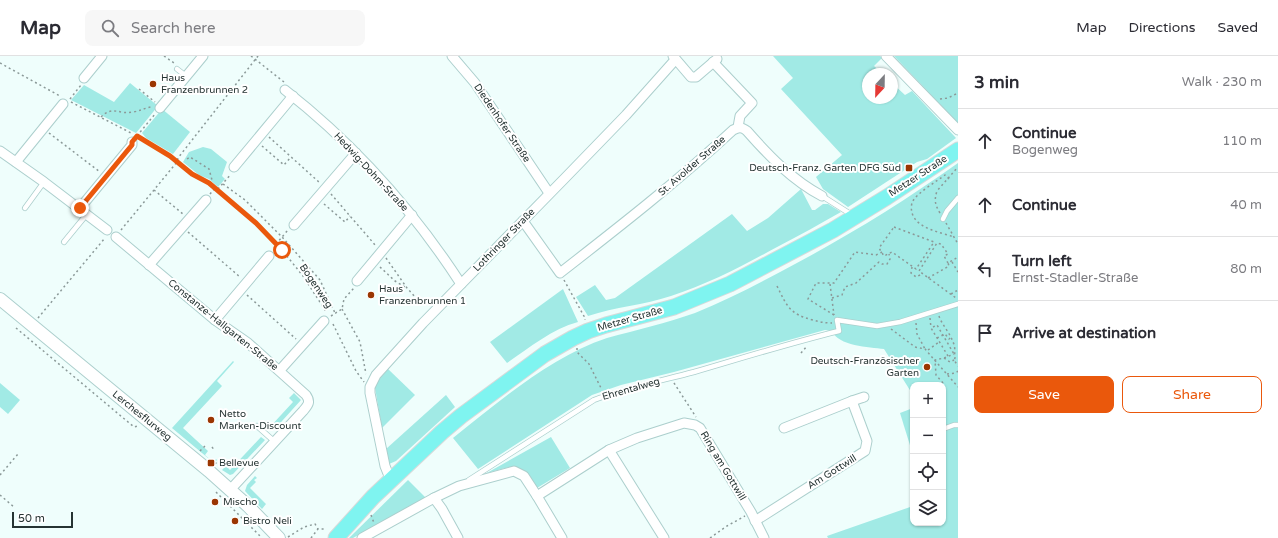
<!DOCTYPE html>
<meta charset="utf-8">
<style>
:root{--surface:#fff;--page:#f7f7f7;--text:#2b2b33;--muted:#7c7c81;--line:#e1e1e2;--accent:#ea580c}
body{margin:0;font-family:"Varela Round",sans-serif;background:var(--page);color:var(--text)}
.controls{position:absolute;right:12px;bottom:12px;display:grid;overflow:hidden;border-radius:8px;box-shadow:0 1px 3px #0004}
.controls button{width:36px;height:36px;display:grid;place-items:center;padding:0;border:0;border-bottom:1px solid var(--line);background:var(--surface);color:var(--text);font:20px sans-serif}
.compass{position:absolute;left:862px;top:12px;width:36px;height:36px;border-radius:50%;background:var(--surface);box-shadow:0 1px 3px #0004;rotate:202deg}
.scale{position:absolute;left:12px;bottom:10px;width:61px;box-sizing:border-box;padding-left:4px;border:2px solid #263433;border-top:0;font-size:11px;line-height:14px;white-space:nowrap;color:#263433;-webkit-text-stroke:3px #fff;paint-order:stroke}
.stop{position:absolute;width:12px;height:12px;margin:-9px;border:3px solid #ea580c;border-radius:50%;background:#fff}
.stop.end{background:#ea580c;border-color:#fff;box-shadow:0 1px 4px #0008}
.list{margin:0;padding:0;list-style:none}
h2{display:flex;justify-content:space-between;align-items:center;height:52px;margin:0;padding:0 16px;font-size:17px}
h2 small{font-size:13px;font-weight:400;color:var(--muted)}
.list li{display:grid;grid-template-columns:26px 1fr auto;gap:12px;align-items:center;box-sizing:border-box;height:64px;padding:0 16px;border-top:1px solid var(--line)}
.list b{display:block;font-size:15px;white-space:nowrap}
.list p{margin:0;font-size:13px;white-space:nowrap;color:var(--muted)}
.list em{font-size:13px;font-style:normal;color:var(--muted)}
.actions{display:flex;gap:8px;padding:12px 16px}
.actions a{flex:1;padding:9px 0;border:1px solid var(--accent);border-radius:8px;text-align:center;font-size:14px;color:var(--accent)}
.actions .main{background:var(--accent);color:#fff}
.icon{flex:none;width:22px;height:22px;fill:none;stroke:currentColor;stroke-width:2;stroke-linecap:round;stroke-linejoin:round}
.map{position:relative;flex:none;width:958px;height:482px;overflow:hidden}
header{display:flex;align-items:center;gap:24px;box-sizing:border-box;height:56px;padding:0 20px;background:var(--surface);border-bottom:1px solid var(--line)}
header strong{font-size:19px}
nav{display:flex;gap:22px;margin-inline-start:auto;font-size:14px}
.search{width:280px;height:36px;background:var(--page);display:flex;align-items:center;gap:10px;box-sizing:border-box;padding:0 14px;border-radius:8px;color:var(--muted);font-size:15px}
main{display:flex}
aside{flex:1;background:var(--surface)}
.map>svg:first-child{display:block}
.green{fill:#a1eae5}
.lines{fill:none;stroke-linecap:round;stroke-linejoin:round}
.service-casing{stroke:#accfcd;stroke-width:6}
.minor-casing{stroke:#accfcd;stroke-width:11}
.tertiary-casing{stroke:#accfcd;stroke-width:14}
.primary-casing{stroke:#d8dada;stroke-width:17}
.path{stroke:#8b9998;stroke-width:1.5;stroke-dasharray:2 3;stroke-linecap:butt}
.service{stroke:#fff;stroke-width:4.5}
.minor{stroke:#fff;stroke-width:9}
.tertiary{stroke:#fff;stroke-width:12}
.primary{stroke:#7ff4f0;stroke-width:15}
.route{stroke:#ea580c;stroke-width:5}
.poi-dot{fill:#9b3602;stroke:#fff;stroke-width:1.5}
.labels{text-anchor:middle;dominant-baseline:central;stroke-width:4;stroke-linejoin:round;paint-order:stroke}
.poi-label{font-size:10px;fill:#263433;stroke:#fff;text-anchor:start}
.street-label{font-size:10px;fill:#263433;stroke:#fff}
</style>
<header>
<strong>Map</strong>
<div class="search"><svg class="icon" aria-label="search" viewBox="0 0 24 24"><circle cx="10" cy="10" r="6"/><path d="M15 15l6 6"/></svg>Search here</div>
<nav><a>Map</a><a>Directions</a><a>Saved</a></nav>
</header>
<main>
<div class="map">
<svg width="958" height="482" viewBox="0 0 958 482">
<rect width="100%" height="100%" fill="#effefc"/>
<g class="green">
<path d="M773,0h107l2,2 -8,8 9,8h-15v24h24v-15l13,12 7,-4 44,47 -29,21 -10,3 -69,45 -25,-18 -7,-12 26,-22 -61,-66 12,-11z"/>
<path d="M894,0h64v67z"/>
<path d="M130,27l28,23 -22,27 -65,-33 13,-15 30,17z"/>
<path d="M162,53l28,23 -17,22 -27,-16 -4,-5z"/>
<path d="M203,91l8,2 16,13 -5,14 3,3 -7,8 -9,-8 -10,-4 -16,-13 6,-10z"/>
<path d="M958,107v375h-130l-1,-2 86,-30v17h30v-138h-30v10l-29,-46c-15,-2 -46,-3 -52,-18l-7,-1 -151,42 -53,13 -29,10 -114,74 -25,-31c47,-37 97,-81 154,-100 29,-8 60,-15 88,-25 30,-12 59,-27 87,-42 61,-32 120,-68 176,-108z"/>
<path d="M801,133l11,21h3l8,-6h5l13,8c-21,12 -41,23 -62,34 -35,19 -70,38 -108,50 -27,9 -56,11 -83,20l-12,-19 19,-12 11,15 9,-2 117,-84 15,17 21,-13z"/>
<path d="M563,233l15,33c-26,7 -49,26 -71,41l-17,-21z"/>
<path d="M233,305l1,1 -17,19 5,5 -39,42 25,23 -3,4 8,7 3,-3 1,1 -3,3 -42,-35z"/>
<path d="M388,313l27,26 -33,33 -7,-40 2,-6z"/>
<path d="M0,327l20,17 -12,14 -8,-7z"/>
<path d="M294,337l7,7 -28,31 -4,-3 24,-26 -4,-4z"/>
<path d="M446,339l9,12 -59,54 -7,3 -3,-15z"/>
<path d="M913,352v47l-13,-42z"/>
<path d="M261,381l4,3 -32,34 -3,1 -8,-5 4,-4 4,4z"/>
<path d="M551,381l19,31 -33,20c-2,-4 -5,-9 -8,-13 -12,-14 -30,-5 -44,-1z"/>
<path d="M255,420l2,2 -3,2 2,2 -6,6 16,16 -4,5 -17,-18 2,-6z"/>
<path d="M408,424l18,18 -73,40h-4z"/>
</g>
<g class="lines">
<defs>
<g id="service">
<path d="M177,13l9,7"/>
<path d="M822,140l30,19"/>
<path d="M25,152l19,-26"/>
<path d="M943,163l4,-8 11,-13"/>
<path d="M64,186l23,-28"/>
<path d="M257,370l18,16"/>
<path d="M943,373l11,-4h4"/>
<path d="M469,424l125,-80c32,-12 66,-19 100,-28 48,-14 96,-29 145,-41l-2,-11 40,6 23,-4 58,-18"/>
</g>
<g id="minor">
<path d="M452,0l23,27 74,110"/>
<path d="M673,0l18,21h5l21,-18"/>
<path d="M886,0l72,74"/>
<path d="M713,6l39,41 -12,13 -2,11"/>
<path d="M84,22l18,-22"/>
<path d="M285,34c69,54 128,120 176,194"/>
<path d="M160,52l43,-52"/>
<path d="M0,95l44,31 63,48"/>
<path d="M16,106l47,-58"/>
<path d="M234,111l59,-71"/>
<path d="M80,152l52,-63v-3"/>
<path d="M523,165l37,52c59,-46 118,-92 173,-143 6,-3 9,-3 14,1 22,25 45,49 75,65"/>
<path d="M294,169l62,-72"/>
<path d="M116,181l99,83 33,23 58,52c5,7 2,10 -3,16l-73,79"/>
<path d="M149,209l57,-65"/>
<path d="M357,225l55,-66"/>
<path d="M215,264l54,-64"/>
<path d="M280,314l44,-49"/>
<path d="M852,345l12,-4"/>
<path d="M609,394l55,88"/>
<path d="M391,425l-6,-15 -15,-73v-6l6,-12 47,-52 142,-145 61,-63 49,-55"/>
<path d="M434,442l8,11 16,29"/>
<path d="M755,465l110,-70 2,-10 -15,-40 -68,27"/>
<path d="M362,482l72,-40 25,-12 55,-15 10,5 13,20"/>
<path d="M562,482l-25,-42 72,-46 28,-12 47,-15 11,2 5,3 51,84 13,26"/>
</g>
<path id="tertiary" d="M0,243l209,172 39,35 31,32"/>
<path id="primary" d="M336,482l37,-41 69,-65 19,-16 84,-62 28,-16 15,-7 18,-6 68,-18 56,-23 103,-54 54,-33 71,-47"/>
</defs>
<use href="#service" class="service-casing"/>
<use href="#minor" class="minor-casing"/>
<use href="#tertiary" class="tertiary-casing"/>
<use href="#primary" class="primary-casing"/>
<g class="path">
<path d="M164,0l10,7"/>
<path d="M251,0l33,26"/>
<path d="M0,7l60,33"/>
<path d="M139,33l16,13"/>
<path d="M70,43l11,-14"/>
<path d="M940,43l8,-1 10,-5"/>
<path d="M71,46l62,32"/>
<path d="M101,61c12,-12 18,-2 32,-5 7,-1 12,-4 18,-5"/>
<path d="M49,77l51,39"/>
<path d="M137,80l18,-22"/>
<path d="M140,81l31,19 21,18 17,9 47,40 26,27 21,26 24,37"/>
<path d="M269,81l51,46"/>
<path d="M262,90l22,19 7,-8"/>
<path d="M187,103l3,-2 19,12 3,11 -3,3"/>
<path d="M949,123l-4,-4c-8,6 -28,18 -32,26 -2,3 -2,8 -1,12 5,16 28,19 42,24"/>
<path d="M223,128l22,16 37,37 38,43 15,33"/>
<path d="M218,133l13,-15"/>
<path d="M154,134l29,24"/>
<path d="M210,138l5,-6"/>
<path d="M331,138l45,52"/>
<path d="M324,148l21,18 5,-6"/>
<path d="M940,157c-5,-8 -6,-13 -3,-22l21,-24"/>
<path d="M946,167l12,21"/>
<path d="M894,171l40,15 -18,27 -24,-17 -8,4 -5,-8z"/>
<path d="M121,174l56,-68 1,-4 80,-102"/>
<path d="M188,176l52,45"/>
<path d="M276,188l12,-14"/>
<path d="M276,194l3,3 3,-3"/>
<path d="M386,202l21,30 10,11"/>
<path d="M952,206l6,10"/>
<path d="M948,207l-4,-7 4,-2 -7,-10 -4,-1 -18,28 37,27"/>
<path d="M380,211l15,14 10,6"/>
<path d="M912,211l-1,6 5,4 6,-3"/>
<path d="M928,222l21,-12 -1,-3 10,-6"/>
<path d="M564,224l21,38v2"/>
<path d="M830,228l4,31"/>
<path d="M777,230c10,20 12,28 36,34 6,2 12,3 19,3"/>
<path d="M951,238l7,-4"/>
<path d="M247,239l49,44"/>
<path d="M832,242l10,-3 3,-8 11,-4 23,-21 3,2h5l3,-5 -1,-5"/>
<path d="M342,253l18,33 6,32"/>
<path d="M834,259l-26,-16 8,-16h18l21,-31 21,3 6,-3"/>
<path d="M331,260l11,-7 2,-10 10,-11"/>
<path d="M939,260c3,9 11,17 14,26 3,6 1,11 2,16l-1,2 4,6"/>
<path d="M38,262l67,-80"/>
<path d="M930,262l1,10"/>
<path d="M916,267l1,11 8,15"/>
<path d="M333,268l23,47 8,11"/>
<path d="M16,272l118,99 4,-1"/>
<path d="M891,273l24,18 10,2 33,38"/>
<path d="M937,282l8,-4 4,5 1,-1"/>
<path d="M577,292v4l12,12 13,26"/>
<path d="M928,294l11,-8"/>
<path d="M801,297l6,-7"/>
<path d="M948,300l-17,-28 6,-3 17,29"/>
<path d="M944,302l6,4 4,-2"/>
<path d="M947,318l9,-1 2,-2"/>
<path d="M674,327l22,34"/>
<path d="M943,327l-7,-8 -1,-15 9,-2 10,-4"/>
<path d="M212,391l3,4"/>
<path d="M200,395l5,-5"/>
<path d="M215,408l7,-7"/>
<path d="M0,419l18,-21"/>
<path d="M216,436l46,46"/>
<path d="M0,439l14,12"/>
<path d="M371,459l3,8"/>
<path d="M288,481l16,-10 11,-3 3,5"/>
<path d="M311,482l7,-9h7"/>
<path d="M710,482l17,-12 18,-10"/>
</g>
<use href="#service" class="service"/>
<use href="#minor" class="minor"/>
<use href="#tertiary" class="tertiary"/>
<use href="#primary" class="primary"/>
</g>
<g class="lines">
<path class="route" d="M80,152l52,-63v-3l5,-6 33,20 22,18 17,9 47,40 26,27"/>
</g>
<g class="poi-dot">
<circle cx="153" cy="28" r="4"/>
<rect x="905" y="108" width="8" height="8" rx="2"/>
<circle cx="371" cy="239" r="4"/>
<circle cx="927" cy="311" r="4"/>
<circle cx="211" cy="364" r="4"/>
<rect x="207" y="403" width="8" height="8" rx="2"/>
<circle cx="215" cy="446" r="4"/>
<circle cx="235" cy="465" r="4"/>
</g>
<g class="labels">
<g class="poi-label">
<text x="161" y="22">Haus<tspan x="161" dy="12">Franzenbrunnen 2</tspan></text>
<text x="901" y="112" text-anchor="end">Deutsch-Franz. Garten DFG Süd</text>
<text x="379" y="233">Haus<tspan x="379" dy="12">Franzenbrunnen 1</tspan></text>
<text x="919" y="305" text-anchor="end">Deutsch-Französischer<tspan x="919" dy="12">Garten</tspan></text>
<text x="219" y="358">Netto<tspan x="219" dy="12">Marken-Discount</tspan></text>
<text x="219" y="407">Bellevue</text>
<text x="223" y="446">Mischo</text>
<text x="243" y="465">Bistro Neli</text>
</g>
<g class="street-label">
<text transform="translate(502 67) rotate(56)">Diedenhofer Straße</text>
<text transform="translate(692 110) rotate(-41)">St. Avolder Straße</text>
<text transform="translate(371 116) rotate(47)">Hedwig-Dohm-Straße</text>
<text transform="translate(918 120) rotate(-33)">Metzer Straße</text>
<text transform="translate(504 184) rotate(-46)">Lothringer Straße</text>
<text transform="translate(316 230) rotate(56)">Bogenweg</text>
<text transform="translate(630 263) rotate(-16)">Metzer Straße</text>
<text transform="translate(223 269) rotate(39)">Constanze-Hallgarten-Straße</text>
<text transform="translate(631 333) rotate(-16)">Ehrentalweg</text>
<text transform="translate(142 360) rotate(39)">Lerchesflurweg</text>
<text transform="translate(723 410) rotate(59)">Ring am Gottwill</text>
<text transform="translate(832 416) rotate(-32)">Am Gottwill</text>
</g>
</g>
</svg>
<div class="controls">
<button>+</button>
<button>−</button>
<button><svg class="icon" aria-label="locate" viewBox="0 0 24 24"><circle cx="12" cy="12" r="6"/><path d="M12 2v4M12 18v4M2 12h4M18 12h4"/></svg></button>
<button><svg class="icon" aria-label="layers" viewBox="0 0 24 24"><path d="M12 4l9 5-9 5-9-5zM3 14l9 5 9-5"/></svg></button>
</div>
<svg class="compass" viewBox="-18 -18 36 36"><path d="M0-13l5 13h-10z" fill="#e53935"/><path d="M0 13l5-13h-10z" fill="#7c7c81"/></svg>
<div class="scale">50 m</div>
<div class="stop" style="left:282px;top:194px"></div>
<div class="stop end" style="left:80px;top:152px"></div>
</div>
<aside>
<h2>3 min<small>Walk · 230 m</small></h2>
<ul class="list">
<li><svg class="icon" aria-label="ahead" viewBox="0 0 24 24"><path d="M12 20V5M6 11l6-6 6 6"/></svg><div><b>Continue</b><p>Bogenweg</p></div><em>110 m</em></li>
<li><svg class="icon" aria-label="ahead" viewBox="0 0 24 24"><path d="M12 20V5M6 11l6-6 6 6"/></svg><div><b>Continue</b></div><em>40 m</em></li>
<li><svg class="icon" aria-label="left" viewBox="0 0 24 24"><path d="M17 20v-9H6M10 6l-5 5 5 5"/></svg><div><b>Turn left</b><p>Ernst-Stadler-Straße</p></div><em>80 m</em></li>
<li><svg class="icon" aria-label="arrive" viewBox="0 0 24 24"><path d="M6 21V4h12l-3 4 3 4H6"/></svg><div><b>Arrive at destination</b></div></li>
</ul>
<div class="actions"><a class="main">Save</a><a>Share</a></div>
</aside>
</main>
